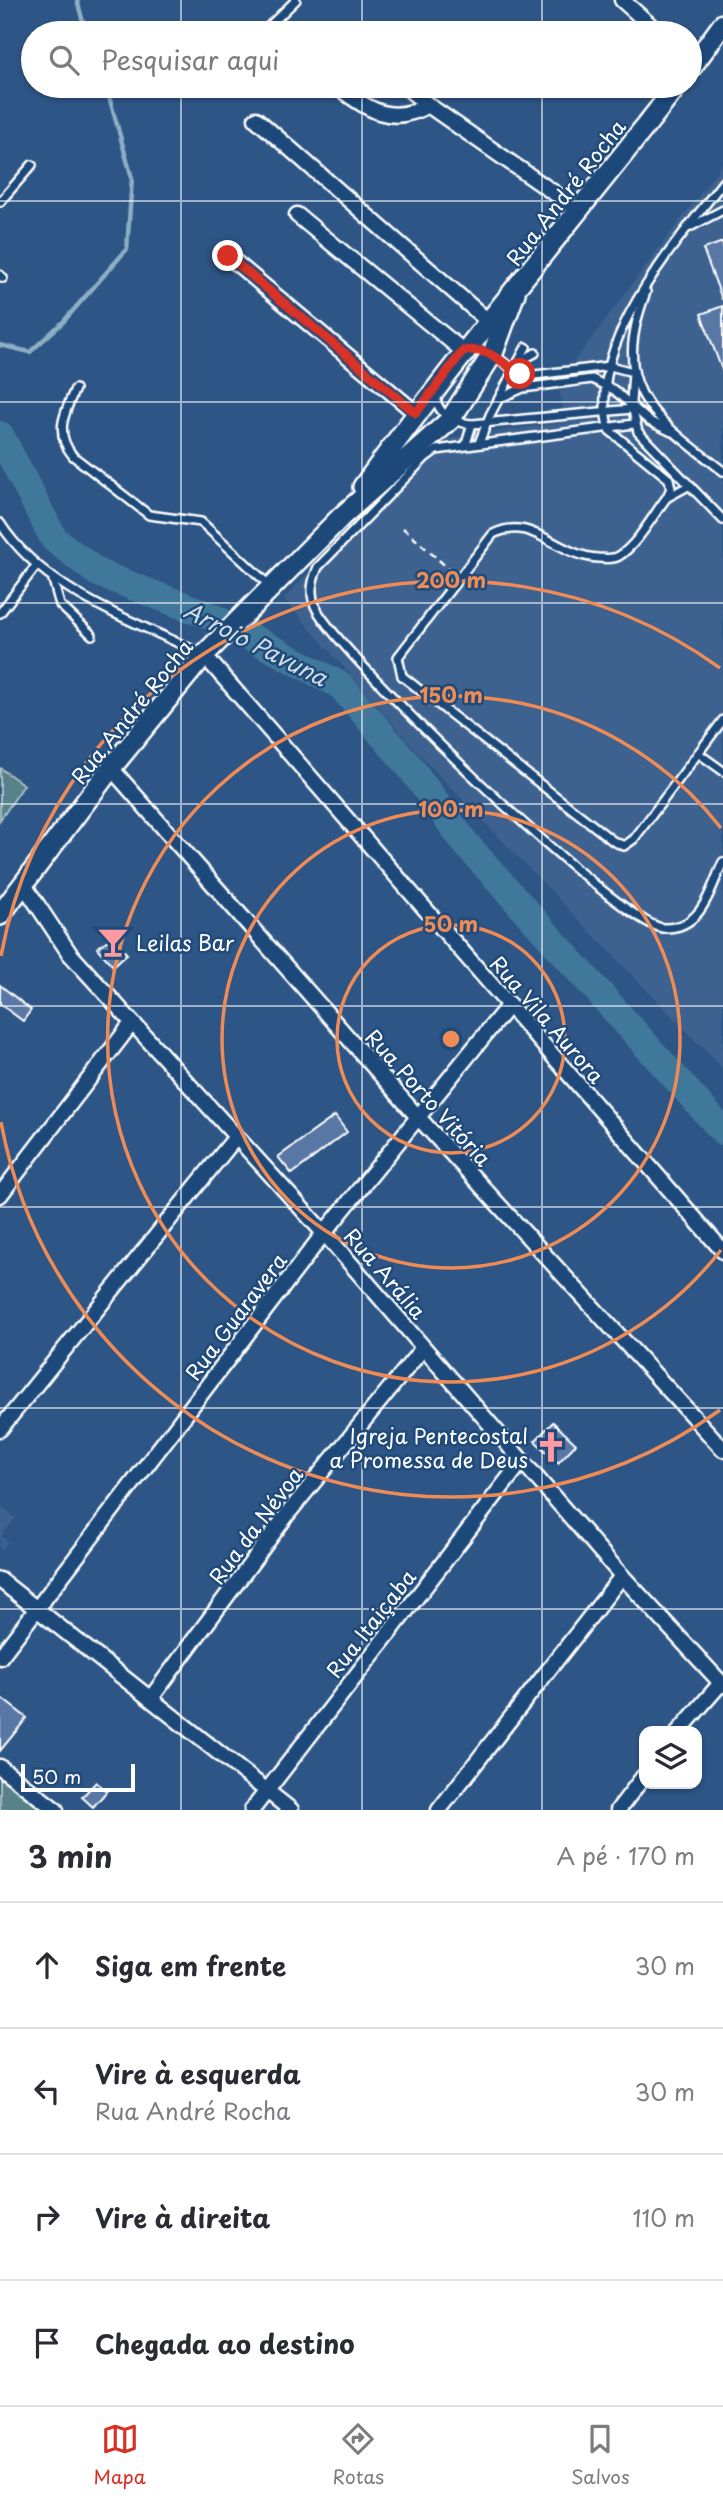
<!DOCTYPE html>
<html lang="pt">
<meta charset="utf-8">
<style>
:root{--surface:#fff;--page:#f7f7f7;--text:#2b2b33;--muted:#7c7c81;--line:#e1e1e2;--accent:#d93025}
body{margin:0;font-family:"Playpen Sans",sans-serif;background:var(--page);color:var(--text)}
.controls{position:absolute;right:21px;bottom:21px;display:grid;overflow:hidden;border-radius:14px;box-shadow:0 2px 5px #0004}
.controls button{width:63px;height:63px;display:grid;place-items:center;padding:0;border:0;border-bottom:2px solid var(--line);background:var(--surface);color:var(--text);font:35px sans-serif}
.scale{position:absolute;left:21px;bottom:18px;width:114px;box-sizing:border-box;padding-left:7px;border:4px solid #fff;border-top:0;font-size:19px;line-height:24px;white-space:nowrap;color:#fff;-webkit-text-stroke:5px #1f4a7a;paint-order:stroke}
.stop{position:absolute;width:21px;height:21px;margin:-16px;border:5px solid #d93025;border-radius:50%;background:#fff}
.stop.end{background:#d93025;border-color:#fff;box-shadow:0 2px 7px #0008}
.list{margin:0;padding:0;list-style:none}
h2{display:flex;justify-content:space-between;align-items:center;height:91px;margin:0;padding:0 28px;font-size:30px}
h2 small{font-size:23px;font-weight:400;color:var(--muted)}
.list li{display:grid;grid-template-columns:46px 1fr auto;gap:21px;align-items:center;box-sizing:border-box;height:126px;padding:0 28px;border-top:2px solid var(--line)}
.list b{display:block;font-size:26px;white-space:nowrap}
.list p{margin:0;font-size:23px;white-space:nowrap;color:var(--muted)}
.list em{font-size:23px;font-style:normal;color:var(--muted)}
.icon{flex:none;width:38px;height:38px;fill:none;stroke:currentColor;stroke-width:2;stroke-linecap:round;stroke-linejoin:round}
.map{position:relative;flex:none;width:723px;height:1810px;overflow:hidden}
.search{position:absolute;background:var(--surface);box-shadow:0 2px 5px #0004;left:21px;right:21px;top:21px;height:77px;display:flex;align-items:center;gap:18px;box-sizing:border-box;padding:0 24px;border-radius:38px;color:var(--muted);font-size:26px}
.sheet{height:595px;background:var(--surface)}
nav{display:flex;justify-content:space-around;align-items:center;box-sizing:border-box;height:98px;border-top:2px solid var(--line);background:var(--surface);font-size:19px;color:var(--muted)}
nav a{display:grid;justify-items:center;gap:4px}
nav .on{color:var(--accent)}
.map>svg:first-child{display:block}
.built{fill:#3e6290}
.green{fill:#588289;stroke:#acc0c4;stroke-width:2}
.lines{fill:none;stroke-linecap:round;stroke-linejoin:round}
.stream{stroke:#8daec4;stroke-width:4.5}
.river{stroke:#41789c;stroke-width:28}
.building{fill:#5977a4;stroke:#fff;stroke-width:2}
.lane-casing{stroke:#fff;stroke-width:12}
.street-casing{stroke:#fff;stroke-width:19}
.secondary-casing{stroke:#fff;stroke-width:24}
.path{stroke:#fff;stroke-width:2.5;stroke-dasharray:7 5;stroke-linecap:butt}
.lane{stroke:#1f4a7a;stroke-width:7}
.street{stroke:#1f4a7a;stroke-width:14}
.secondary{stroke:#1f4a7a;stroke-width:19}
.route{stroke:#d93025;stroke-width:9}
.grid{fill:none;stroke:#fff;stroke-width:2;stroke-opacity:0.55}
.ring{fill:none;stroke:#ef8b55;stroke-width:3.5}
.labels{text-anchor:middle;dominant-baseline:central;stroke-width:5;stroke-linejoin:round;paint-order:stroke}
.street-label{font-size:21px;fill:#fff;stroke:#1f4a7a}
.poi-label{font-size:21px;fill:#fff;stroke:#1f4a7a;text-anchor:start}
.water-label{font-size:23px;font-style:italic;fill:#d0dde6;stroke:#1f4a7a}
.centre{fill:#ef8b55;stroke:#1f4a7a;stroke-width:3.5}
.ring-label{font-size:21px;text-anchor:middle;font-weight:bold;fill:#ef8b55;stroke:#1f4a7a;stroke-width:5;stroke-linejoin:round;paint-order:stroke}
</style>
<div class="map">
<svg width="723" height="1810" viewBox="0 0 723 1810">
<rect width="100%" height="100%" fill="#2d5585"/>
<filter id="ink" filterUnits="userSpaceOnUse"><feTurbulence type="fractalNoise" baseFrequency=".0143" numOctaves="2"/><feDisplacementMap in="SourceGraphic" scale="14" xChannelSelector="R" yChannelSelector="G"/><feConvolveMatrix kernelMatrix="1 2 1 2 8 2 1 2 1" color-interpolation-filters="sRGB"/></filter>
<g filter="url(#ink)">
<g class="built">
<path d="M723,163v906l-295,-305 -144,-165 134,-144 16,-11 24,-7 108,-15 -8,-39z"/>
<path d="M3,1508l13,10 -15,18 7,6 -8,9v-39z"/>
</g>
<g class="green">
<path d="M0,768l24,17 -24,35z"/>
<path d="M0,1771l50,39h-50z"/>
</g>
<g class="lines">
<g class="stream">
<path d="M77,0l9,33"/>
<path d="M0,345l30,7 33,-30 64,-73 5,-71 -26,-92"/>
</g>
<path class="river" d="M0,435l54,104 44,34 115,44 127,68 70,82 56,77 257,287"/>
</g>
<g class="building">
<path d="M723,242v57h-1l-19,-50z"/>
<path d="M723,306v63l-1,1 -21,-56z"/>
<path d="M112,937l15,17 -14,12 -16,-18z"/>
<path d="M0,985l31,25 -8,11 -23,-17z"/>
<path d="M335,1116l12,16 -55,42 -14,-17z"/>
<path d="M553,1422l23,22 -18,19 -23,-22z"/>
<path d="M0,1697l27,21 -27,33z"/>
<path d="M96,1782l11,9 -14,16 -11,-10z"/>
</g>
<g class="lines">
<defs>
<g id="lane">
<path d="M262,33l34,-33"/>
<path d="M723,182c-48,63 -139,162 -114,248l60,49 2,9 -4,9c-14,18 -29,47 -48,59 -7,4 -14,2 -21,2 -41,-2 -66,-44 -105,-24l-95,123 4,19 211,165 11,5 10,-7 89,-119"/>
<path d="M0,202l32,-37"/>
<path d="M692,226l31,-16"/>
<path d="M0,275l3,3"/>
<path d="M646,292c-37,97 6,124 77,179"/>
<path d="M470,350c25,-5 35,20 56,26l84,-10 23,6 -2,30 7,30 85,88"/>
<path d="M522,360l13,-7"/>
<path d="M75,389c-11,25 -21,44 -2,67l76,59 52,7 68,63"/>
<path d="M434,396c7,21 17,26 38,28l160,-15"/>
<path d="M500,398l23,-10 69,-9 22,11 35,31 23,11"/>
<path d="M634,424l-198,26 -11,8 -107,109c-6,14 -9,27 -2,41 22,46 306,320 348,320 39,1 46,-39 59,-66"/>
<path d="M479,443l11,-28 36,-68"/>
<path d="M466,444l6,-20"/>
<path d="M668,497l22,-12"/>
<path d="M0,523c44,69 130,95 201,131"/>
<path d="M53,580l7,25 32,30"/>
<path d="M0,613l36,-47"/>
<path d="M698,753l25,18"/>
</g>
<g id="street">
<path d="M622,0l37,33"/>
<path d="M337,86c30,24 55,40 91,19"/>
<path d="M405,86l23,19 152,106"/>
<path d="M256,119l233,203"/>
<path d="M297,215l166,136"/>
<path d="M228,256l188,157"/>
<path d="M204,655l519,596"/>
<path d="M111,768l306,348 306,333"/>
<path d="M24,885l46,69 254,279 298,343 101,109"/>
<path d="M0,1195l132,-172"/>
<path d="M0,1429l236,-292"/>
<path d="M0,1580l291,230"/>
<path d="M0,1657l324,-424 185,-228"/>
<path d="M151,1698l138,-186 134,-164"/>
<path d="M679,1731l42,-48"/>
<path d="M0,1767l56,43"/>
<path d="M252,1810l270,-349"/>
<path d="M439,1810l183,-234"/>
<path d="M618,1810l26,-34"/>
</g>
<g id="secondary">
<path d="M690,69l33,-45"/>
<path d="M363,487c99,-138 210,-267 314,-401"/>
<path d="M0,915l111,-147 93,-113 137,-138 109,-97 43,-67 22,-60"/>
</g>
</defs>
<use href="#lane" class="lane-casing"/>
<use href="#street" class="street-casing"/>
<use href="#secondary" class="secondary-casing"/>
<path class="path" d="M403,528l47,42"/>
<use href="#lane" class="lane"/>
<use href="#street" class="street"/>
<use href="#secondary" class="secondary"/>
</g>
</g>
<g class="lines" filter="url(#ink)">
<path class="route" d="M228,256l188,157 47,-62c27,-4 36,10 57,23"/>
</g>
<path class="grid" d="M181,0v33M362,0v33M542,0v33M181,86v1724M362,86v1724M542,86v1724M0,201h723M0,402h723M0,603h723M0,804h723M0,1006h723M0,1207h723M0,1408h723M0,1609h723"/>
<g class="ring">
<circle cx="451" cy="1039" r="114"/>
<circle cx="451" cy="1039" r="229"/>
<path d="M721 1250A343 343 0 1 1 721 828"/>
<path d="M720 1410A458 458 0 0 1 1 1122M1 956A458 458 0 0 1 720 668"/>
</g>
<defs>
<symbol id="bar-bare" viewBox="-9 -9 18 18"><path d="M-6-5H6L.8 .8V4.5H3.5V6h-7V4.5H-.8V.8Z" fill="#ff9aa2" stroke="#1f4a7a" stroke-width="2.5" paint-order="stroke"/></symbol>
<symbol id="church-bare" viewBox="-9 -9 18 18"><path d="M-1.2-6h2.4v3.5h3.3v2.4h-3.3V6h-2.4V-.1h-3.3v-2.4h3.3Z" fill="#ff9aa2" stroke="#1f4a7a" stroke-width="2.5" paint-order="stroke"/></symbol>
</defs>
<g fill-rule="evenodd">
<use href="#bar-bare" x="91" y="920" width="44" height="44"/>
<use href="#church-bare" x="529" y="1425" width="44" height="44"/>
</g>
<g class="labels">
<g class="street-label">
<text transform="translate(565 192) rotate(-52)">Rua André Rocha</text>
<text transform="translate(131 711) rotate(-51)">Rua André Rocha</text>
<text transform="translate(548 1019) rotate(49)">Rua Vila Aurora</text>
<text transform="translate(429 1097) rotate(48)">Rua Porto Vitória</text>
<text transform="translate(386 1273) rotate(49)">Rua Arália</text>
<text transform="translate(235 1316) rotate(-53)">Rua Guaravera</text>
<text transform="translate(255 1525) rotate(-53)">Rua da Névoa</text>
<text transform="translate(370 1623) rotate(-52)">Rua Itaiçaba</text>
</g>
<g class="poi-label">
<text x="136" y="942">Leilas Bar</text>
<text x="528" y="1435" text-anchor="end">Igreja Pentecostal<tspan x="528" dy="24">a Promessa de Deus</tspan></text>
</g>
<g class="water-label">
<text transform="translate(256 643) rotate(27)">Arroio Pavuna</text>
</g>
</g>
<circle cx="451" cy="1039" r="10" class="centre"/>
<g class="ring-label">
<text x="451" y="588">200 m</text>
<text x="451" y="703">150 m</text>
<text x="451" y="817">100 m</text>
<text x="451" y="932">50 m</text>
</g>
</svg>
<div class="controls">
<button><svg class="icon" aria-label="layers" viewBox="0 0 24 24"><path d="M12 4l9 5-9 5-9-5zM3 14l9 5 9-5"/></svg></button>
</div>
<div class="scale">50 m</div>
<div class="stop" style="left:520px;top:374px"></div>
<div class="stop end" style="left:228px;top:256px"></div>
<div class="search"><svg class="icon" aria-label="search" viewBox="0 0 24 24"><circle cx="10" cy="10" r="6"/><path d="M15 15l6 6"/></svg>Pesquisar aqui</div>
</div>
<section class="sheet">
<h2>3 min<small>A pé · 170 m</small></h2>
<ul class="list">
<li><svg class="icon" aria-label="ahead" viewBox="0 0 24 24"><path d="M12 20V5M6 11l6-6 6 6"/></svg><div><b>Siga em frente</b></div><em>30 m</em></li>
<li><svg class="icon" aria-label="left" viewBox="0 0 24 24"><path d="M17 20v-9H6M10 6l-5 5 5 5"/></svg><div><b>Vire à esquerda</b><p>Rua André Rocha</p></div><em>30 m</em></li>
<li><svg class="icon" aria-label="right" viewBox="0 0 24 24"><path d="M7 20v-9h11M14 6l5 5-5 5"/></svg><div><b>Vire à direita</b></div><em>110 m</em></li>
<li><svg class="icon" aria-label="arrive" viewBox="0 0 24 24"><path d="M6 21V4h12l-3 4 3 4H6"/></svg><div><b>Chegada ao destino</b></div></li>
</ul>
</section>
<nav>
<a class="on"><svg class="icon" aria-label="map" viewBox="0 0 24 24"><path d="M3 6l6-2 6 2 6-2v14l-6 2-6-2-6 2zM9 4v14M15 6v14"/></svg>Mapa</a>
<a><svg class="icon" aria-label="directions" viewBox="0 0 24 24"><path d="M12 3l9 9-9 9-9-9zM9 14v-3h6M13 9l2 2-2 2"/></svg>Rotas</a>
<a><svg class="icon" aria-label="saved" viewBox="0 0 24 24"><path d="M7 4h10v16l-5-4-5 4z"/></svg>Salvos</a>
</nav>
